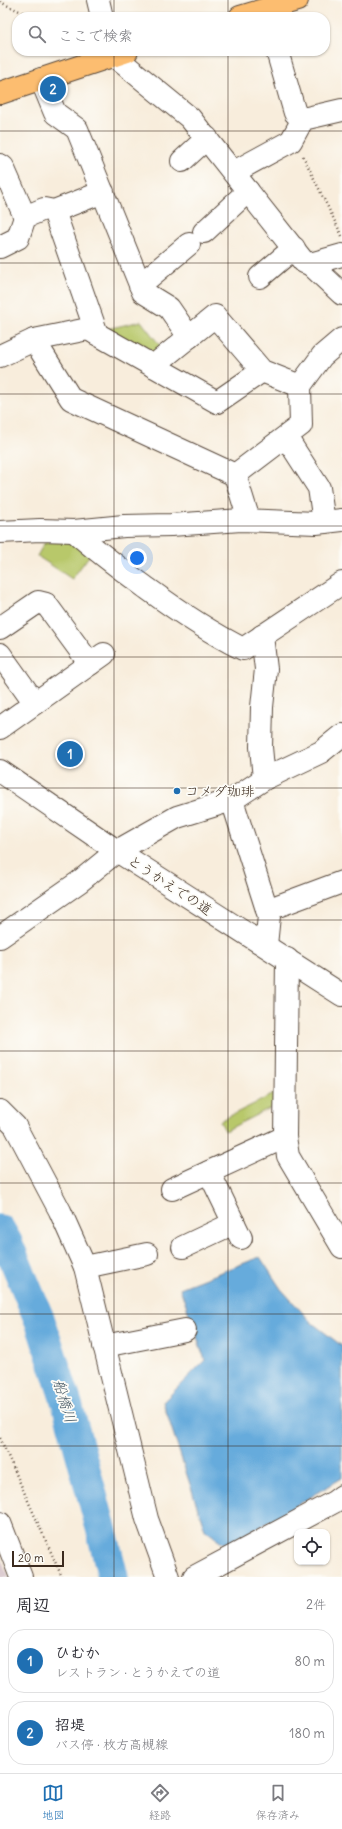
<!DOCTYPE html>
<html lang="ja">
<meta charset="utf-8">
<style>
:root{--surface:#fff;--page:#f2f2f3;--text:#2b2b33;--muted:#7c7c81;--line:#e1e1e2;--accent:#1f6fb2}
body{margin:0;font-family:Delius,"Klee One",sans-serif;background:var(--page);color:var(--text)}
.controls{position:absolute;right:12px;bottom:12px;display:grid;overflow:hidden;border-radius:8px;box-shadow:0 1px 3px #0004}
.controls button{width:36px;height:36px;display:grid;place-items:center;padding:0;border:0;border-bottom:1px solid var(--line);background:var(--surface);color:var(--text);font:20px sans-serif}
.scale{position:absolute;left:12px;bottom:10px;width:52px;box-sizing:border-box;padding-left:4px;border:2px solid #3b2a1e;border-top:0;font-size:11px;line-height:14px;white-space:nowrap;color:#3b2a1e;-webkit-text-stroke:3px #fdfcf7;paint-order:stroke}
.you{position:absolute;left:137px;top:558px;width:14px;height:14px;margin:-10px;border:3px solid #fff;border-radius:50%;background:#1a73e8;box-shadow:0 0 0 6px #1a73e833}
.badge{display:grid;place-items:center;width:26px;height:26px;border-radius:50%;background:var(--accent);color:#fff;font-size:13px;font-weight:700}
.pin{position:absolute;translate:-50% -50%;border:2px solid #fff;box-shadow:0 1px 4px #0006}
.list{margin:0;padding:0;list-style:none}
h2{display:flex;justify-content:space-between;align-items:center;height:52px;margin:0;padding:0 16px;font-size:17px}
h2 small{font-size:13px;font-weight:400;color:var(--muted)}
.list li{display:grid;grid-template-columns:26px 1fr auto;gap:12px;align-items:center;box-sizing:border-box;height:64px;margin:0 8px 8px;padding:0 8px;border:1px solid var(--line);border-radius:16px}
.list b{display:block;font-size:15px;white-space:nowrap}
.list p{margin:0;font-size:13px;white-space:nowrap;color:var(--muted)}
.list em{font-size:13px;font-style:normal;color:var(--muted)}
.icon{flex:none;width:22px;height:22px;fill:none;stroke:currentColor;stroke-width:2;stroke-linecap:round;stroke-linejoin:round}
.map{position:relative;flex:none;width:342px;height:1577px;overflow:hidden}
.search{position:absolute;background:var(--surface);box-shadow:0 1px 3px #0004;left:12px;right:12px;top:12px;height:44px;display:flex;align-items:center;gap:10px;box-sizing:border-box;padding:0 14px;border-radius:16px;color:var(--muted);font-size:15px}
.sheet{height:196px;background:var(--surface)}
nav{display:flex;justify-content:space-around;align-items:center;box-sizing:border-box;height:56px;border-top:1px solid var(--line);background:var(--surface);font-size:11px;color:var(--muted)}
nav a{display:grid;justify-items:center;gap:2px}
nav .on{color:var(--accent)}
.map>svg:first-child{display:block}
.industrial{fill:#d2bdc5}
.green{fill:#b8c86b;stroke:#7a7944}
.water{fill:#66abdc;stroke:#506a7d}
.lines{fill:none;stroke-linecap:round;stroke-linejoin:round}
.river{stroke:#66abdc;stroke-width:31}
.minor-casing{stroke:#57473a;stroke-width:24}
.major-casing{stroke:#57473a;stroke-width:24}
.path{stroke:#57473a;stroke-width:2.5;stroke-dasharray:1 3;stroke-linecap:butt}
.minor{stroke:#fff;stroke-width:22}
.major{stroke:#fcbd6f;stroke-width:22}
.grid{fill:none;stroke:#3b2a1e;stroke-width:1;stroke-opacity:0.55}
.poi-dot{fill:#1f6fb2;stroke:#fdfcf7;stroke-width:1.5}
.labels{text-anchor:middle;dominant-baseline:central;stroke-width:3.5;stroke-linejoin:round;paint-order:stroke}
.poi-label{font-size:14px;fill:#3b2a1e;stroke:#fdfcf7;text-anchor:start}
.street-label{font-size:14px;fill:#3b2a1e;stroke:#fdfcf7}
.water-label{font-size:15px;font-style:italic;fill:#4c5e6a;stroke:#fdfcf7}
</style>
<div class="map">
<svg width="342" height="1577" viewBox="0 0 342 1577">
<rect width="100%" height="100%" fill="#fdfcf7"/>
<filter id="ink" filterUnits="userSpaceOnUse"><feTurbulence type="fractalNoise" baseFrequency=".025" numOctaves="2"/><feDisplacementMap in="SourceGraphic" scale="8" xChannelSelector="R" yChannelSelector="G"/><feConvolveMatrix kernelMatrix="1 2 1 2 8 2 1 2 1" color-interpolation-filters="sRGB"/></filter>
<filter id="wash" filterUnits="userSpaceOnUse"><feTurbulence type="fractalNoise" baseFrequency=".012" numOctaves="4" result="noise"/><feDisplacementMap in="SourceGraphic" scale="16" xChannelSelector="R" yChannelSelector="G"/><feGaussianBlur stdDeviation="0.9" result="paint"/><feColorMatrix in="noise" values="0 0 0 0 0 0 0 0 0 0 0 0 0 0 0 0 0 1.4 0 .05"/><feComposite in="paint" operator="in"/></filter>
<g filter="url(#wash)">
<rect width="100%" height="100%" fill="#f8eddc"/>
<path class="industrial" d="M0,1554l9,23h-9z"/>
<g class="green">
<path d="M141,321l21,27 -12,9 -47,-27z"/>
<path d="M50,533l21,1 21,18 -20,27 -35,-23z"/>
<path d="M278,1092v12l-53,27 -5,-10z"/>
</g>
<path class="water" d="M260,1257l21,32 30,33 31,24v132l-64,39 -52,28 -21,-15 -42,-128 42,-42 -25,-72z"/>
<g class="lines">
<path class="river" d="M0,1230l7,12 33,79 27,83 34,124 12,49"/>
</g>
</g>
<g filter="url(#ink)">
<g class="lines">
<defs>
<g id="minor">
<path d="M98,0l4,17"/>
<path d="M111,51l2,4 77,63 114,144 6,2 32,-9"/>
<path d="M277,51l18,62 8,6"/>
<path d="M41,79l14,34 22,16 66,163 26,16 20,29"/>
<path d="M182,161l25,-23"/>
<path d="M0,165l3,2 22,50"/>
<path d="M234,172l57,-31 12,-22 39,-9"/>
<path d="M54,211l43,123"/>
<path d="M204,232l44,-41"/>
<path d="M0,247l18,-9 7,-21 19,-8 10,2 49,-19"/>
<path d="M310,264l32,30"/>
<path d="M260,277l34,-29"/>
<path d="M140,285l49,-41"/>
<path d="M34,340l37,59 164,76"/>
<path d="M0,356l34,-16 54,-11 129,73 45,-31"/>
<path d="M153,366l62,-50 47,55 38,15"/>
<path d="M286,437l33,51 5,34"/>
<path d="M249,520l-14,-45 66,-50 -1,-39 22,-30 20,-17"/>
<path d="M74,531c23,21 48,39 74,58 30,22 61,43 95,60l99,-66"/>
<path d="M0,532l40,-2 34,1 50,-5 47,-1 70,-5 75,3 26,-3"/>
<path d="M0,628l38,-26 8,2 44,60"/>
<path d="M0,654l35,49"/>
<path d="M0,728l104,-74"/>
<path d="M0,771l117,80 225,144"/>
<path d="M264,779l57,-27 21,-17"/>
<path d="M232,800l37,116 -3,29"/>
<path d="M267,910l75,-28"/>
<path d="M0,937l79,-55 38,-31 60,-34 55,-17 32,-21 -3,-32 1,-40 4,-38 -4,-33"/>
<path d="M287,959l-2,178 3,19 54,91"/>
<path d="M0,1111l15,15 45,85 25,56 62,252 21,58"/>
<path d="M209,1172l32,66"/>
<path d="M172,1189l113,-52"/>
<path d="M183,1247l51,-24"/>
<path d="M85,1267l62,-13"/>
<path d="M104,1346l81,-16"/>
<path d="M0,1523l21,54"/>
<path d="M194,1577l140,-75 8,-6"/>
</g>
<g id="major">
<path d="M240,17l57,-17"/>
<path d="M0,93l127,-42"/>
</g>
</defs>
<use href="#minor" class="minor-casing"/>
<use href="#major" class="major-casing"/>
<g class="path">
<path d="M0,2l32,15"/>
<path d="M303,156l39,80"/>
<path d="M0,1438l62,139"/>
</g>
<use href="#minor" class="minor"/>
<use href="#major" class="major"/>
</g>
</g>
<path class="grid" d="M114,0v17M228,0v17M114,51v1526M228,51v1526M0,131h342M0,263h342M0,394h342M0,526h342M0,657h342M0,788h342M0,920h342M0,1051h342M0,1183h342M0,1314h342M0,1446h342"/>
<circle class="poi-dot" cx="177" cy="791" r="4"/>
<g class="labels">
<g class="poi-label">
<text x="185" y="791">コメダ珈琲</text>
</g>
<g class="street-label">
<text transform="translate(170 885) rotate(33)">とうかえでの道</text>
</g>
<g class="water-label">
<text transform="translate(65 1401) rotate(73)">船橋川</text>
</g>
</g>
</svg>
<div class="controls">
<button><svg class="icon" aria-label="locate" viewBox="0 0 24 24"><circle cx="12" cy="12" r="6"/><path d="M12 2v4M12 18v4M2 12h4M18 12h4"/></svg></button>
</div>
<div class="scale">20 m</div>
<div class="you"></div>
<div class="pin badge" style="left:70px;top:754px">1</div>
<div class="pin badge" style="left:53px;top:89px">2</div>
<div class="search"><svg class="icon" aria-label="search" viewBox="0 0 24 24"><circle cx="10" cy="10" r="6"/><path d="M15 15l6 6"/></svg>ここで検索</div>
</div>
<section class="sheet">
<h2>周辺<small>2件</small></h2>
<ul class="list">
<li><span class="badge">1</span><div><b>ひむか</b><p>レストラン · とうかえでの道</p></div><em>80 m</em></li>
<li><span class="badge">2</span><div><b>招堤</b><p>バス停 · 枚方高槻線</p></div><em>180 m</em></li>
</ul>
</section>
<nav>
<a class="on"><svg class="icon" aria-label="map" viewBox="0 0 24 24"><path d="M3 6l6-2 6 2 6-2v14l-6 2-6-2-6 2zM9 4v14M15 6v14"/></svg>地図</a>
<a><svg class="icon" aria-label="directions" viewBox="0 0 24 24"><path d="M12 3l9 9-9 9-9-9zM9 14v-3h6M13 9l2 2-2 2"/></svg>経路</a>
<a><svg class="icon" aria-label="saved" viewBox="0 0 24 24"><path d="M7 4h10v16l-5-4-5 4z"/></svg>保存済み</a>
</nav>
